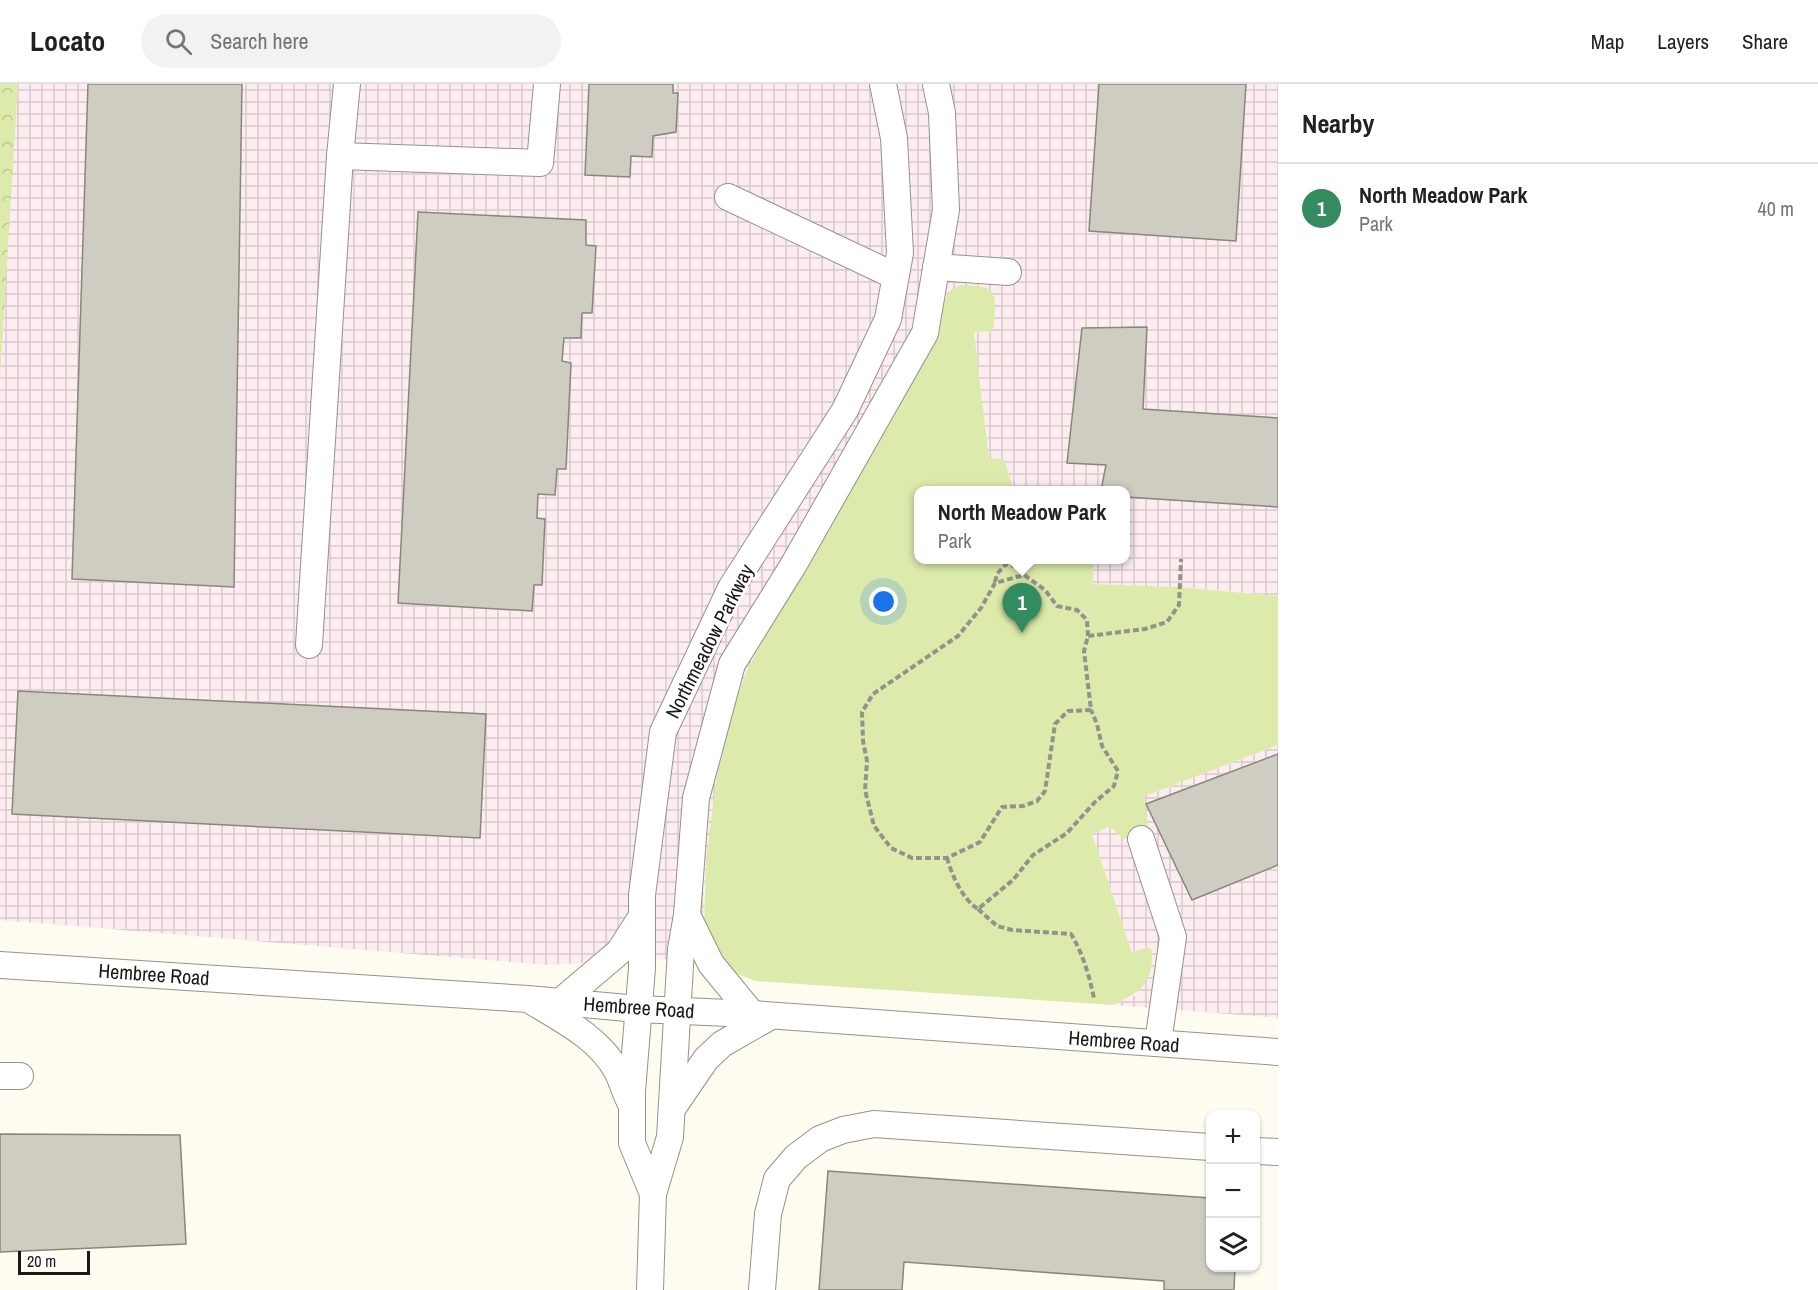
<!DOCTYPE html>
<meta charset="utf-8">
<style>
:root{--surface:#fff;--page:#f2f2f2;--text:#202124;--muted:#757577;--line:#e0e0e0;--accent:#338b60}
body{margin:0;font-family:"Archivo Narrow",sans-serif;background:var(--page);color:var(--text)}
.controls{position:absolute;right:18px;bottom:18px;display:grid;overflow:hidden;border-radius:12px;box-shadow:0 2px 4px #0004}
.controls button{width:54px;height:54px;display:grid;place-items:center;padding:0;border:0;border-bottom:2px solid var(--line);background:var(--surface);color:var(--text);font:30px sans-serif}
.scale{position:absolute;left:18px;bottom:15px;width:72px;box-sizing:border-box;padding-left:6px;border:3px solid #191815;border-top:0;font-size:16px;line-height:21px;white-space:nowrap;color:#191815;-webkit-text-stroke:4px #fff;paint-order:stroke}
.you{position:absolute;left:884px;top:518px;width:21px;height:21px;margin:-15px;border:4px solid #fff;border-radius:50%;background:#1a73e8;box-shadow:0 0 0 9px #1a73e833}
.badge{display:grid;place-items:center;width:39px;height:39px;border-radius:50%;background:var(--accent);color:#fff;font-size:20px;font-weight:700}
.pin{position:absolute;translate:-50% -50px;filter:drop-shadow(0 2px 3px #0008)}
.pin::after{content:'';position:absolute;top:32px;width:21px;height:18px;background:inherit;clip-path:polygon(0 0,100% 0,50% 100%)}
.popup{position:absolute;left:914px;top:402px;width:216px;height:78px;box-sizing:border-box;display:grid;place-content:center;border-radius:12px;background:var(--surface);filter:drop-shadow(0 2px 4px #0005);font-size:20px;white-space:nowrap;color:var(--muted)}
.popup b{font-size:22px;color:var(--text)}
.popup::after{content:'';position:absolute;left:50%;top:100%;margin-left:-12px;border:12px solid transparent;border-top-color:var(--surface)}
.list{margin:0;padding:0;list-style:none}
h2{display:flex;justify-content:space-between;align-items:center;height:78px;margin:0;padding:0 24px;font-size:26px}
h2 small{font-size:20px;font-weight:400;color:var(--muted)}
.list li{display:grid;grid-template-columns:39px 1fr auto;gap:18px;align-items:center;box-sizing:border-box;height:90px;padding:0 24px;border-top:2px solid var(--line)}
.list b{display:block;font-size:22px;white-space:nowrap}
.list p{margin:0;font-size:20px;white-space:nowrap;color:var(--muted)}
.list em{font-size:20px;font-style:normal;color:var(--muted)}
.icon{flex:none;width:33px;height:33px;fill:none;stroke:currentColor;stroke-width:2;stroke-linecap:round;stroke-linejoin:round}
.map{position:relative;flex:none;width:1278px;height:1206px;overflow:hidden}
header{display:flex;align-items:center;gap:36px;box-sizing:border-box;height:84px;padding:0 30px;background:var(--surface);border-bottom:2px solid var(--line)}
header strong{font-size:28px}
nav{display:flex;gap:33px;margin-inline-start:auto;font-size:21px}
.search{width:420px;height:54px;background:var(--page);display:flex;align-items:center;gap:15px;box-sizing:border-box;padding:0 21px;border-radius:33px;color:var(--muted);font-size:22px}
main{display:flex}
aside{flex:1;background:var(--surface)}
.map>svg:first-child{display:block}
.industrial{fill:url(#industrial-grid)}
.forest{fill:url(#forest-crowns)}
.park{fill:#dcebab}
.building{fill:#cfccc2;stroke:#88867d;stroke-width:1.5}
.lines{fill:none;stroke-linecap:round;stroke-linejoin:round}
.minor-casing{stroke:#959389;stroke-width:28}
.path{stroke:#94938b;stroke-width:4;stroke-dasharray:6 3;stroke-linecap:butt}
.minor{stroke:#fff;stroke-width:26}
.labels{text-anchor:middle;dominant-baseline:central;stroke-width:6;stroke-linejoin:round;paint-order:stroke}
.street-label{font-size:20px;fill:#191815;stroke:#fff}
</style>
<header>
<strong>Locato</strong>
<div class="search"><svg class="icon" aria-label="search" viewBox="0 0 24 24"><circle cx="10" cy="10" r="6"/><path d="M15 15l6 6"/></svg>Search here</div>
<nav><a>Map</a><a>Layers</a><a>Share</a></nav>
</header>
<main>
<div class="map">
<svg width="1278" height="1206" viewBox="0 0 1278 1206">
<defs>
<pattern id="industrial-grid" width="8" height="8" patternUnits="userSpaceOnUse" patternTransform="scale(1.5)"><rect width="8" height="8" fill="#fdedf1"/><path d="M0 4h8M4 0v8" fill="none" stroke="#d8cace"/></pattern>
<pattern id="forest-crowns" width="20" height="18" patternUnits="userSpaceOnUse" patternTransform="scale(1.5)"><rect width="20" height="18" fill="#dcebab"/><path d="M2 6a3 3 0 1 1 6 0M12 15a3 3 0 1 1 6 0" fill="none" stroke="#bcc992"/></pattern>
</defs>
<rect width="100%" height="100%" fill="#fefcf1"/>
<g class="industrial">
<path d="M7,0h1271v512l-99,-9 -86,-3 1,-22 -5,-2h37v-70h-112l-10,-31 -15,-1 -15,-126 17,-1 -48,-25 -196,364 -26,73 -17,151 10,63 -168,8 -546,-45v-731z"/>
<path d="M1278,661v273l-165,-13 24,-11 10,-47 -15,6 -40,-119 18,-8 35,-30z"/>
</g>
<path class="forest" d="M0,0h18l-18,294z"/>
<path class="park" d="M960,201c41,2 35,4 34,42l-3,4 -17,1 15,126 15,1 10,31h-96v70h171l5,1 -1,23 86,3 99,9v149l-133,51 3,35 -25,8 -13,-13 -18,8 40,119 15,-6 5,3c1,34 -11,42 -39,55l-357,-24 -24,-9 -28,-41 2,-70 15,-118 26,-73 196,-364 5,-14z"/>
<g class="building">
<path d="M88,0h154l-8,503 -162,-8z"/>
<path d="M589,0h84v9h5l-2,39 -23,4 -1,21 -21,-1 -1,21 -45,-2z"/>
<path d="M1099,0h147l-10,157 -147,-10z"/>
<path d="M418,128l168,8v25l10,1 -4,67h-10l-1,25h-17l-2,23 9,2 -5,106h-9l-2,26 -17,-1 -1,24 8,1 -3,66h-8l-2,26 -134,-8z"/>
<path d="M1147,243l-4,82 135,9v89l-152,-10v-7h-25l5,-25 -39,-2 15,-135z"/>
<path d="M18,607l468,23 -6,124 -468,-24z"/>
<path d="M1278,670v111l-86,35 -46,-96z"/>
<path d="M0,1050l180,1 6,109 -186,8z"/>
<path d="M828,1087l382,27v70h25l-1,22h-70v-9l-260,-19 -2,28h-83z"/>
</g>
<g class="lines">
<defs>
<g id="minor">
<path d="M340,72l200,7 7,-79"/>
<path d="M728,113l167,79"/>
<path d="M936,183l72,5"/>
<path d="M309,561l31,-489 7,-72"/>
<path d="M1141,755l32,98 -15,106"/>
<path d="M687,831l24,49 41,50"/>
<path d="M0,881l528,34 110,10 114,5 526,38"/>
<path d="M533,918c30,18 67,37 84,69 5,10 8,21 13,31"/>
<path d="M560,918l59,-50 23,-36"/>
<path d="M0,992h20"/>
<path d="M674,1022l32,-47 16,-15 49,-28"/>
<path d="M1256,1067l22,1"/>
<path d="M653,1110l-21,-51v-52l10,-123v-73l21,-163 68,-144 114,-178 43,-91 12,-66 -6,-115 -11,-54"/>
<path d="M650,1206l3,-96 17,-57 11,-188 6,-34 9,-117 36,-134 62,-100 131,-231 21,-123 -4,-97 -6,-29"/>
<path d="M762,1206l6,-76 9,-35 19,-22 24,-18 23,-9 31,-6 336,23"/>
</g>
</defs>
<use href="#minor" class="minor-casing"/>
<g class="path">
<path d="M995,498l2,-8 9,-10 12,3 6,8"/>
<path d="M1088,552l-1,-16 -10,-10 -20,-4 -12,-16 -21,-15 -29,8 -14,25 -23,28 -85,58 -11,18 1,29 4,20 -2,29 9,36 17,22 21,10h35l33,-16 22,-35 21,-1 14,-5 8,-10 10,-67 13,-13 23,-1 -7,-59 4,-15 57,-7 22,-7 12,-17 2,-46"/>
<path d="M947,774c5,17 15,41 31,51l35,-29 20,-25 34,-22 28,-31 19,-16 4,-15 -16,-25 -5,-22 -6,-14"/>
<path d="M978,825l19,17 15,4 59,4c12,20 18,41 23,64"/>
</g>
<use href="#minor" class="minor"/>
</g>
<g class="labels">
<g class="street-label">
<text transform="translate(709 557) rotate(-63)">Northmeadow Parkway</text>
<text transform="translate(154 890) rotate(4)">Hembree Road</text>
<text transform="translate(639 923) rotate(4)">Hembree Road</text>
<text transform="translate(1124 957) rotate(4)">Hembree Road</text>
</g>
</g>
</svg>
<div class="controls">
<button>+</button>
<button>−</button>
<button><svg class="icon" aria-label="layers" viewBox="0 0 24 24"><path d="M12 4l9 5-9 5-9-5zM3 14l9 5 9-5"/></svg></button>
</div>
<div class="scale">20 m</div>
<div class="you"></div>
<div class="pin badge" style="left:1022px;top:549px">1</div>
<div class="popup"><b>North Meadow Park</b>Park</div>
</div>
<aside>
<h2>Nearby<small></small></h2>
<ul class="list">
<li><span class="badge">1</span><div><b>North Meadow Park</b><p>Park</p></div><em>40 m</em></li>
</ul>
</aside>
</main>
